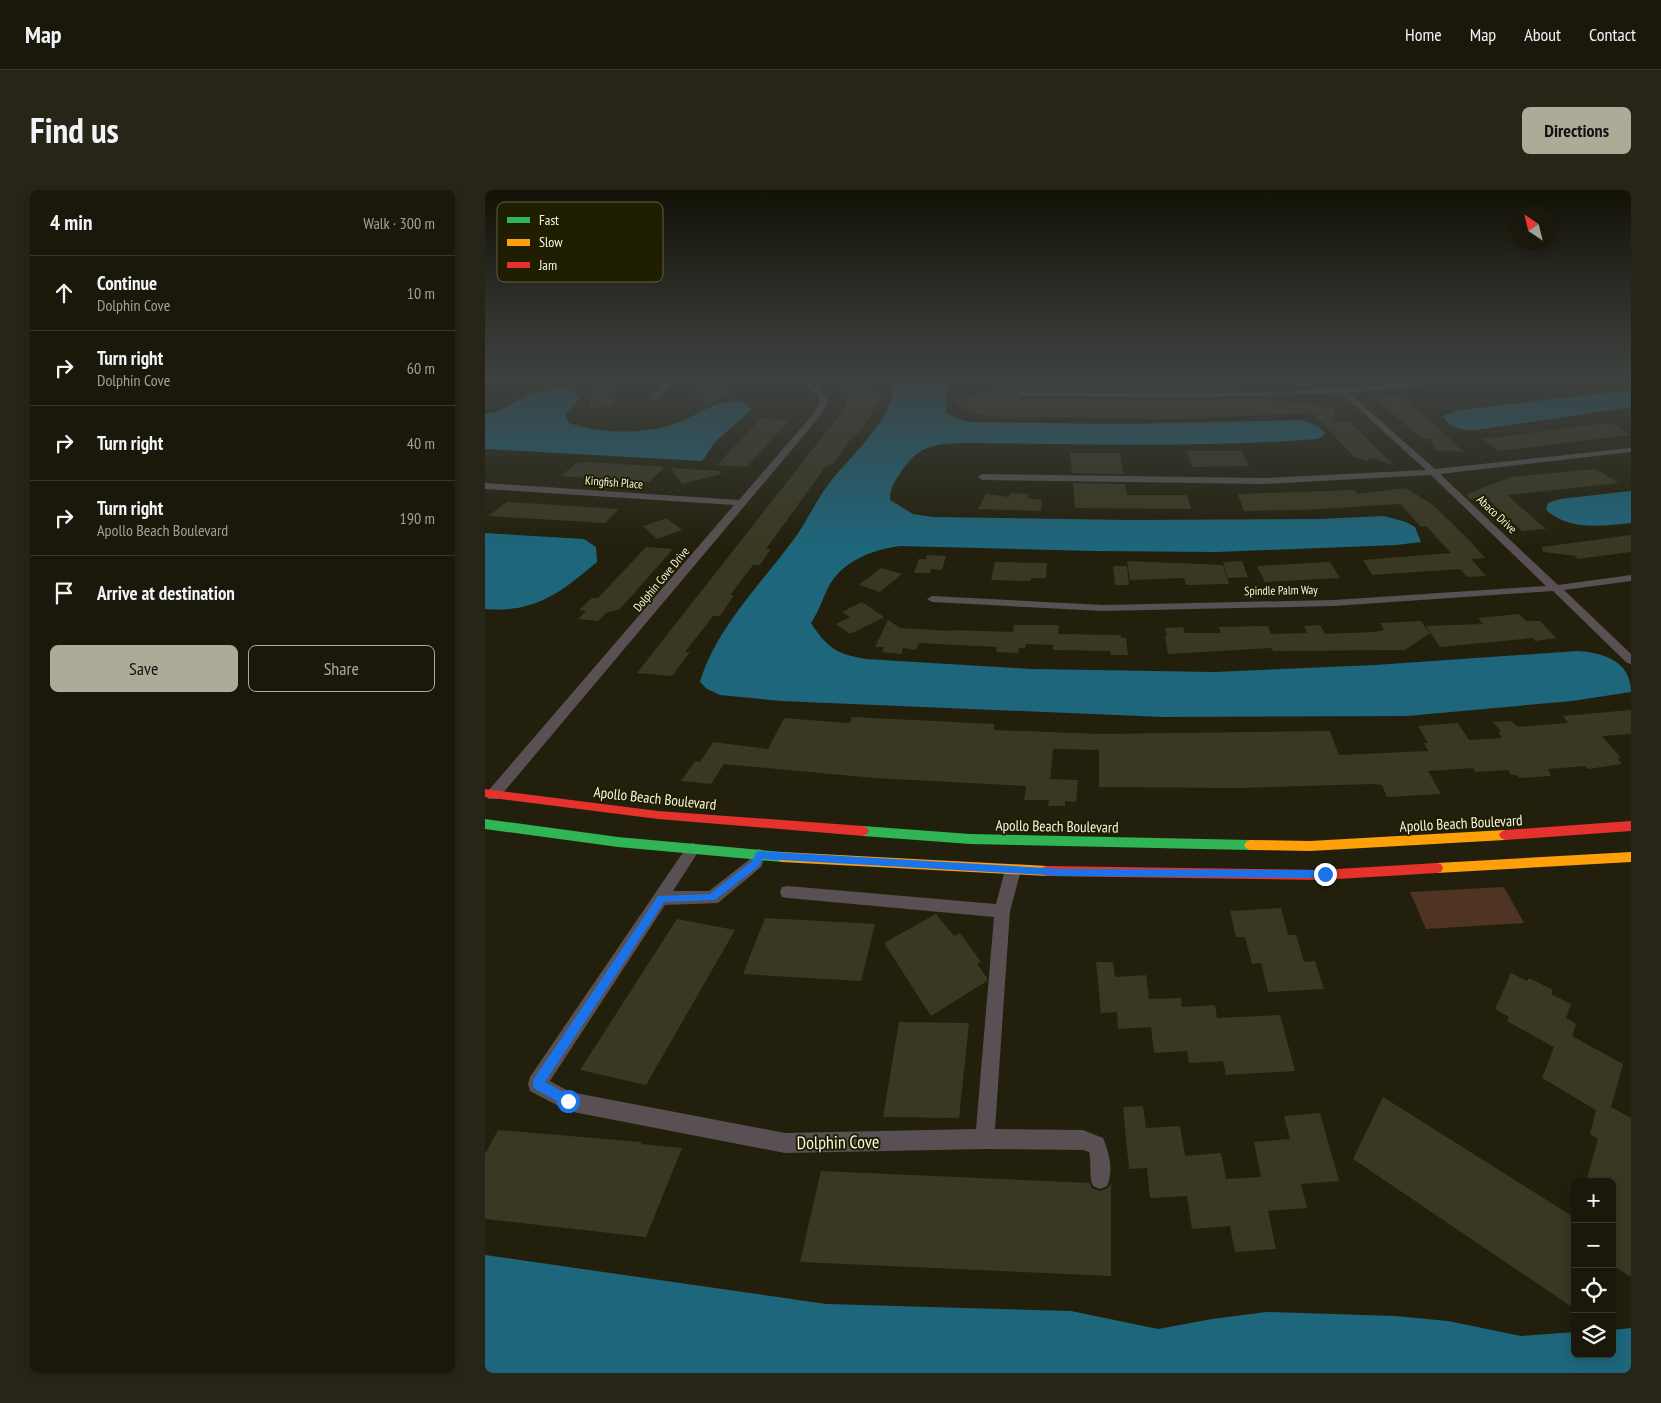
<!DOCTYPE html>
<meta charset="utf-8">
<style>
:root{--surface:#1a180a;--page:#272518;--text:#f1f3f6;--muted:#9fa09c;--line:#38372b;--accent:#acab97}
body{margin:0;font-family:"PT Sans Narrow",sans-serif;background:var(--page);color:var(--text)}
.controls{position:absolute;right:15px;bottom:15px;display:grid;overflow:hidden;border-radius:8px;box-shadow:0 2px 12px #0003}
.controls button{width:45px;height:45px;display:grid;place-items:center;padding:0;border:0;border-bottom:1px solid var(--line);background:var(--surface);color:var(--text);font:25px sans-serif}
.compass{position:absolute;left:1026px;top:15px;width:45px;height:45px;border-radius:50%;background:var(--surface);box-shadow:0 2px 12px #0003;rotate:325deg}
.stop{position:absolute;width:15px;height:15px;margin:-11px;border:4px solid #1a73e8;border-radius:50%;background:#fff}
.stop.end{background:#1a73e8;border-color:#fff;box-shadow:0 1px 5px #0008}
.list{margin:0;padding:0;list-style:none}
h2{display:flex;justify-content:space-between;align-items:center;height:65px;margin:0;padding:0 20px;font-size:21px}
h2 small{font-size:16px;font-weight:400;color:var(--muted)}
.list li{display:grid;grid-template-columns:32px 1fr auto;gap:15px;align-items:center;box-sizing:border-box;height:75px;padding:0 20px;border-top:1px solid var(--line)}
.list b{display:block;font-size:19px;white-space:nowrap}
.list p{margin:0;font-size:16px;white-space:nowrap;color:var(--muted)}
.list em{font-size:16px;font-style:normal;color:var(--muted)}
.actions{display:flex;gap:10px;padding:15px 20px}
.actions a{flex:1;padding:11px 0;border:1px solid var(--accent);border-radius:8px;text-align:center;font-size:18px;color:var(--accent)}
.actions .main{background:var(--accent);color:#111}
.icon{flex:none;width:28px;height:28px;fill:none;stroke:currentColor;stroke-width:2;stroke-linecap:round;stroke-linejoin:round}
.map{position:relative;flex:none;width:1146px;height:1183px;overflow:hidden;border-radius:8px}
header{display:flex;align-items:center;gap:30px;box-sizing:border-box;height:70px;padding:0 25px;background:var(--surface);border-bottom:1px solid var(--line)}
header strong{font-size:24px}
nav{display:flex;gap:28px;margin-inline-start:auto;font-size:18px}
.intro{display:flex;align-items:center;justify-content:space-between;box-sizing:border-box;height:120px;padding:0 30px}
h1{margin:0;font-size:35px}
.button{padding:12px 22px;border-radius:8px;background:var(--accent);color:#111;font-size:18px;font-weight:700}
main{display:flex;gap:30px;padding:0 30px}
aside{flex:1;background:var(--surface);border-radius:8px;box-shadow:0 2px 12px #0003}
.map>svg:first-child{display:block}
.green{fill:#4f3323}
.water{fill:#1e667c}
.building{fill:#3a3823}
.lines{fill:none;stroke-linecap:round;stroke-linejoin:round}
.street{fill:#585052;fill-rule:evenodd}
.fast{fill:#30b455;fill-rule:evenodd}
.slow{fill:#ff9f0a;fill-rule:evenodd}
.jam{fill:#e5322d;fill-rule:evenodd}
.route{fill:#1a73e8}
.labels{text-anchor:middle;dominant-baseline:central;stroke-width:4;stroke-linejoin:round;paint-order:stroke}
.far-street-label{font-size:12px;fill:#f6f6e2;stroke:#201e00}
.street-label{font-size:15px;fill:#f6f6e2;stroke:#201e00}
.near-street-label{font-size:18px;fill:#f6f6e2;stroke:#201e00}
.key{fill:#201e00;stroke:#605f44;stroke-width:1}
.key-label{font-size:14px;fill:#f6f6e2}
</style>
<header>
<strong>Map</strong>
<nav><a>Home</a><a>Map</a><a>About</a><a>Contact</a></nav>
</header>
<div class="intro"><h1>Find us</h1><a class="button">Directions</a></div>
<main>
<aside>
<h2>4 min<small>Walk · 300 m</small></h2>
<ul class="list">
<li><svg class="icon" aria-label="ahead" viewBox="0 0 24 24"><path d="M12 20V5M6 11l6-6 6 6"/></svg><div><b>Continue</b><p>Dolphin Cove</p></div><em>10 m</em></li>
<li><svg class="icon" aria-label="right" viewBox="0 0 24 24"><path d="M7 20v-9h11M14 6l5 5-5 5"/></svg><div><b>Turn right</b><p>Dolphin Cove</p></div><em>60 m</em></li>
<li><svg class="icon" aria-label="right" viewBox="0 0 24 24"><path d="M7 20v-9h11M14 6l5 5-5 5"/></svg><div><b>Turn right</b></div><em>40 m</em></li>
<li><svg class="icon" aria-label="right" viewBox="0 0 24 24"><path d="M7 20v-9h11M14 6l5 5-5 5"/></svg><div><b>Turn right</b><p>Apollo Beach Boulevard</p></div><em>190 m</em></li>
<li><svg class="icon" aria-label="arrive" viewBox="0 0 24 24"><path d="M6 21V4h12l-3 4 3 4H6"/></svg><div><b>Arrive at destination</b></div></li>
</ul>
<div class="actions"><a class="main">Save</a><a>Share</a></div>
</aside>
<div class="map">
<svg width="1146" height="1183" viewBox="0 0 1146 1183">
<rect width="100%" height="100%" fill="#22200d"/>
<path class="green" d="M1019,697l20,36 -98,6 -16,-37z"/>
<g class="water">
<path d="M401,190h72c-11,11 -14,16 -12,32l11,7 14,3 150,2 181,-4 16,6 7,7 -3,4 -6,2c-114,9 -230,5 -344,4 -32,0 -53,0 -71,29 -7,10 -11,16 -11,28l23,14 21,3 196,3 188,-1 66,-3 22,6 9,5 6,15 -25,3 -179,7 -123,-1 -194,-5c-27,4 -54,13 -70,38 -7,13 -11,27 -19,39 17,26 26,31 55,36l166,10 183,3 160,-7 203,-14c27,2 53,11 53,41l-59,9 -165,15 -244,1 -382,-16 -61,-6 -13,-6 -7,-7c16,-54 62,-99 94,-143 14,-19 23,-41 37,-58 21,-26 47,-49 60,-80 3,-7 -1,-15 -5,-21z"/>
<path d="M75,198l10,1 11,8 -16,18 4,8c32,11 71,11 103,2 27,-8 49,-33 78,-20l1,5 -35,31 -14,20 -217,-12v-35l14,-3 35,-19z"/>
<path d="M1146,200v17l-155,23c-13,0 -27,-1 -33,-14l18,-6z"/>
<path d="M1146,301v32c-29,3 -61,8 -85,-13l2,-7 12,-4z"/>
<path d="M0,343l99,6 12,8 1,15c-37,31 -62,51 -112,47z"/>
<path d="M0,1065l341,49 245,7 87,18 54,-10 54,-7 129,4 53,5 73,15 54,-4v22h37v-24l19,-2v45h-1146z"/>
</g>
<g class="building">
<path d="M108,190h22l-1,25 -24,3z"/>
<path d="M518,190h241v10h-223l-6,5 6,3 167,2 68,-2 79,10 -4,15 19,-1 44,43 -24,-7 -3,3 -13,-4 -41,-44 -145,6 -154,-2 -3,2 -39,-6 -19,-12 48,-14z"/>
<path d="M234,192l12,12 -25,11 -16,-17z"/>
<path d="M378,192l20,15 -24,36 -6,3 -20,28 -7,2 -60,83h5l-11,16h-7l-23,30h4l-14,21h-7l-28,36h5l-18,24 -35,-3 208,-265 3,-14 -8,-8z"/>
<path d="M916,206l47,41 16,15 -29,-2 -5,-11h-8l-47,-41z"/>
<path d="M276,228l27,3 -41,46 -30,-2z"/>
<path d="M1125,233l21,12 -132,16 -17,-12z"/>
<path d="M702,261h55l7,15 -57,1z"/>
<path d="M585,263h50l3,21 -51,-1z"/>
<path d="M104,272l63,4 13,1 -16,15 -89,-6 17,-13z"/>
<path d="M186,278l50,3v3l-39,10z"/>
<path d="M1111,279l23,14 -112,12 39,34 -24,2 -36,-34 -17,2 -2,-5 44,-17z"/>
<path d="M588,293l52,1 2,11h60l4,14 -116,-1z"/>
<path d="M921,298l27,17 37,36 15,17 -14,1 15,17 -19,1 -7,-8 -88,6 -9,-15 88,-7 -25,-27 -5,1 -21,-23 -98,6 -58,1 -6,-17 116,-4 3,4z"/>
<path d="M525,303l19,1 -1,4 14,2 -1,11 -63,-2 8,-15 23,3z"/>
<path d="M22,312l82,5 30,2 -14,14 -117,-7z"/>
<path d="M182,328l15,12 -25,9 -14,-13z"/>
<path d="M1146,345v17l-54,7 -1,-3 -33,-4 -1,-5z"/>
<path d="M161,357l27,2 -53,60 -14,4 -8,8 -20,-2 8,-8 -7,-1 13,-12h6z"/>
<path d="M442,365l19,1 -4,14 -11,-1 -1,4h-16l5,-14h7z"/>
<path d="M642,371l96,4 6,19 -43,1 -2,-7 -54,2z"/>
<path d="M757,371l6,16 -20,1 -5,-16z"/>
<path d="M510,372l52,1 -1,15h-15l-1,3 -39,-1z"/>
<path d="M845,372l10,16 -75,4 -8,-16z"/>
<path d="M628,376h14l2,19h-14z"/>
<path d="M396,378l21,6 -22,18 -21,-7z"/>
<path d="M377,412l22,15 -34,17 -14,-10 14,-7 -8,-5z"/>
<path d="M1034,424l7,7h14l16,17 -21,3 -2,-3 -93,9 -14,-21 57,-2 -5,-6z"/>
<path d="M403,430l12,8 50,3 1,-1 62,2 1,-7h45l-1,9 63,1v3h5l2,17h-17l-1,-4 -57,-1v-5l-27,-1 -1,4h-6l-1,5 -22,-1 1,-5 -78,-4 -3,7 -13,-2 -2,6 -19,-2 2,-5h-9z"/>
<path d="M936,431l9,12 -25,17 -132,1 -1,-3 -104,6 -3,-18h2l-2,-8 18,-1 2,6h36l-2,-6 49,-1 3,8 36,-1 -3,-7 16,-1 5,9 49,-2 10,-2 -4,-7z"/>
<path d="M1146,520v24l-29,2 19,22h-4l5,6 -34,5 -3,-3 -37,3 3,7 -32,2 -2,-3h-6l-3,-5 -33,2 -2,-4 -45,3 13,23 -54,3 -5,-12 -9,-1 -133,4 -141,-1v-37l-41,-1h-5l-3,30 28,1 -2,22 -11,-1v5h-17l1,-6h-25l2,-14 -152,-8 -150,-14 -13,20 -30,-3 14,-20 5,1 13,-20 55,7 16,-31 62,5 4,-1 2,-5 142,7v6l105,4 231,-3 9,24 89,-4 -4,-8h4l-10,-17 40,-3 11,17 33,-2 -4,-6h3l-8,-10 18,-1 7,6 50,-4 -5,-7z"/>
<path d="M796,718l7,27h8l8,27 11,-1 9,28 -56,3 -7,-29 -9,1 -7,-27h-9l-6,-26z"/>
<path d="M451,724l18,22 6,-3 21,29 -4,2 10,14v3l-56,35 -47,-73z"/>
<path d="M280,728l110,6 -14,57 -118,-7z"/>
<path d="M192,729l58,11 -89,155 -66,-15z"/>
<path d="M611,772h17l2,15 31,-2 3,24 32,-1 1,9 33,-2 2,13 63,-3 15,56 -69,4 -3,-14 -34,2 -2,-12 -33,2 -3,-26 -33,2 -1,-17 -16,1z"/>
<path d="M1026,783l16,8 2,-3 24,12 -2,4 20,10 -5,14 10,6 -4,12 51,28 -12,43 20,11v159l-19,-12v-83h-26l12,-43 -8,-5 6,-24 -54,-32 12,-31 -47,-26 2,-4 -14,-8z"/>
<path d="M414,832l70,1 -10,95 -76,-1z"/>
<path d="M898,907l192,121v91l-222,-150z"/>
<path d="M658,916l3,22 34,-2 5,30 36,-3 5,26 35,-2 -7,-35 36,-3 -6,-23 36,-3 19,68 -38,3 6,24 -39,3 8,38 -41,3 -5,-26 -38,3 -5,-33 -37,2 -3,-30 -18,1 -6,-62z"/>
<path d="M13,940l143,12v2l41,4 -36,89 -161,-18v-65z"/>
<path d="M336,981l269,12 2,5 7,3 9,-3 3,-5v93l-311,-14z"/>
</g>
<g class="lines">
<g class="street">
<path d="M0,190h4l-4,3z"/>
<path d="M182,190h8l-19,20h-6v-4z"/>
<path d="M313,190c14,0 23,9 30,21l-7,14 -323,384h-10l-2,-4 2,-4 246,-286 -249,-16v-6l254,17 76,-88 5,-11 -4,-8z"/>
<path d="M956,190h27l-119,13 86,76 196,-21v4l-191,22 118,111 73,-10v6l-67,9 67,64v10l-4,-1 -74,-72 -219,15 -231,5 -171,-9 -5,-3 5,-3 171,9 231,-5 212,-14 -115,-111 -166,9 -283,-4 -4,-3 4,-3 283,4 161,-8 -85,-77 -153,5 -167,-2 -4,-2 4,-2c140,2 280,3 420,-12z"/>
<path d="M208,653l5,2 2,4 -27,42h36l41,-32 4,-8 5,-2 5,2 2,4 -5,12 -43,36 -53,2 -115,176 20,11 215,41 191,-4 18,-212 -206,-19 -6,-1 -2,-5 2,-5 6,-1 208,18 9,-34 3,-4 5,-2 5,2 3,4 -11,41 -15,218 88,1 20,8c6,15 11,32 4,48l-7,3 -7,-3c-5,-11 -1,-23 -4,-34l-6,-2 -98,-1 -200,4 -217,-42 -38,-20 -2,-7 2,-7 158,-232z"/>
</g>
<g class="fast">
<path d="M0,629l133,18 164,15 4,2 2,3 -2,3 -4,2 -164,-15 -133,-18z"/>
<path d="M378,636l107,8 280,6 4,2 2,3 -2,3 -4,2 -280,-6 -107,-8 -4,-2 -2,-3 2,-3z"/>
</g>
<g class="slow">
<path d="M1020,640l4,2 2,3 -2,3 -4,2 -195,11 -60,-1 -4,-2 -2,-3 2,-3 4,-2 60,1z"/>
<path d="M297,662l265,14 4,1 2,4 -2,4 -4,1 -265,-14 -4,-2 -2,-3 2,-3z"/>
<path d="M1146,662v10l-194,11 -4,-1 -2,-4 2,-4 4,-1z"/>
</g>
<g class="jam">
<path d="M0,599l173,22 205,15 4,2 2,3 -2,3 -4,2 -205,-17 -173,-22z"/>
<path d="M1146,631v10l-126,9 -4,-2 -2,-3 2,-3 4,-2z"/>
<path d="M952,673l4,1 2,4 -2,4 -4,1 -116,7 -274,-4 -4,-1 -2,-4 2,-4 4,-1 274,4z"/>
</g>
</g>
<linearGradient id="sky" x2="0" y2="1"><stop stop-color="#131207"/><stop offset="0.53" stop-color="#3e4240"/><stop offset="1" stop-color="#3e4240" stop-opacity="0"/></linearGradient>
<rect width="1146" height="356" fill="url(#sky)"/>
<path class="route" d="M274,661l304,18 262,1 4,4 -4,4 -262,-2 -301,-17 -3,7 -44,34 -51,2 -119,180 27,15v8h-8l-31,-17v-8l125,-184 52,-2 42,-33 4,-8z"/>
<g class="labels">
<g class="far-street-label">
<text transform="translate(129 292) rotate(4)">Kingfish Place</text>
<text transform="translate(1012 324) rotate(43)">Abaco Drive</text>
<text transform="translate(176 389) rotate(-50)">Dolphin Cove Drive</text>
<text transform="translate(796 400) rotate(-1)">Spindle Palm Way</text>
</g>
<g class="street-label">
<text transform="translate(170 608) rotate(6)">Apollo Beach Boulevard</text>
<text transform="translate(976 633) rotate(-3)">Apollo Beach Boulevard</text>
<text transform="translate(572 636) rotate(1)">Apollo Beach Boulevard</text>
</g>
<g class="near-street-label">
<text transform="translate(353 952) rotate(-1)">Dolphin Cove</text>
</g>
</g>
<rect x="12" y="12" width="166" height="80" rx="8" class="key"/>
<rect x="22" y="27" width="23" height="6" fill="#30b455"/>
<rect x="22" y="49" width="23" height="7" fill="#ff9f0a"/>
<rect x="22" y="72" width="23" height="6" fill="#e5322d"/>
<g class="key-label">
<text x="54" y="35">Fast</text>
<text x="54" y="57">Slow</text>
<text x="54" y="80">Jam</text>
</g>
</svg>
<div class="controls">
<button>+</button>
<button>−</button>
<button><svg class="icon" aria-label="locate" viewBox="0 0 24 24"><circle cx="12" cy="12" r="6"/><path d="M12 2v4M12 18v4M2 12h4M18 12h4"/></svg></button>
<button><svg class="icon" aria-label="layers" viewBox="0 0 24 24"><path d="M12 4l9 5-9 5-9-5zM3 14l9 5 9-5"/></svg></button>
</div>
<svg class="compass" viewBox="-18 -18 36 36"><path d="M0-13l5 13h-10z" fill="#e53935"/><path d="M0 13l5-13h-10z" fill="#9fa09c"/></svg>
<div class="stop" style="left:83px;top:911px"></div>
<div class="stop end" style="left:840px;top:684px"></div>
</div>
</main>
